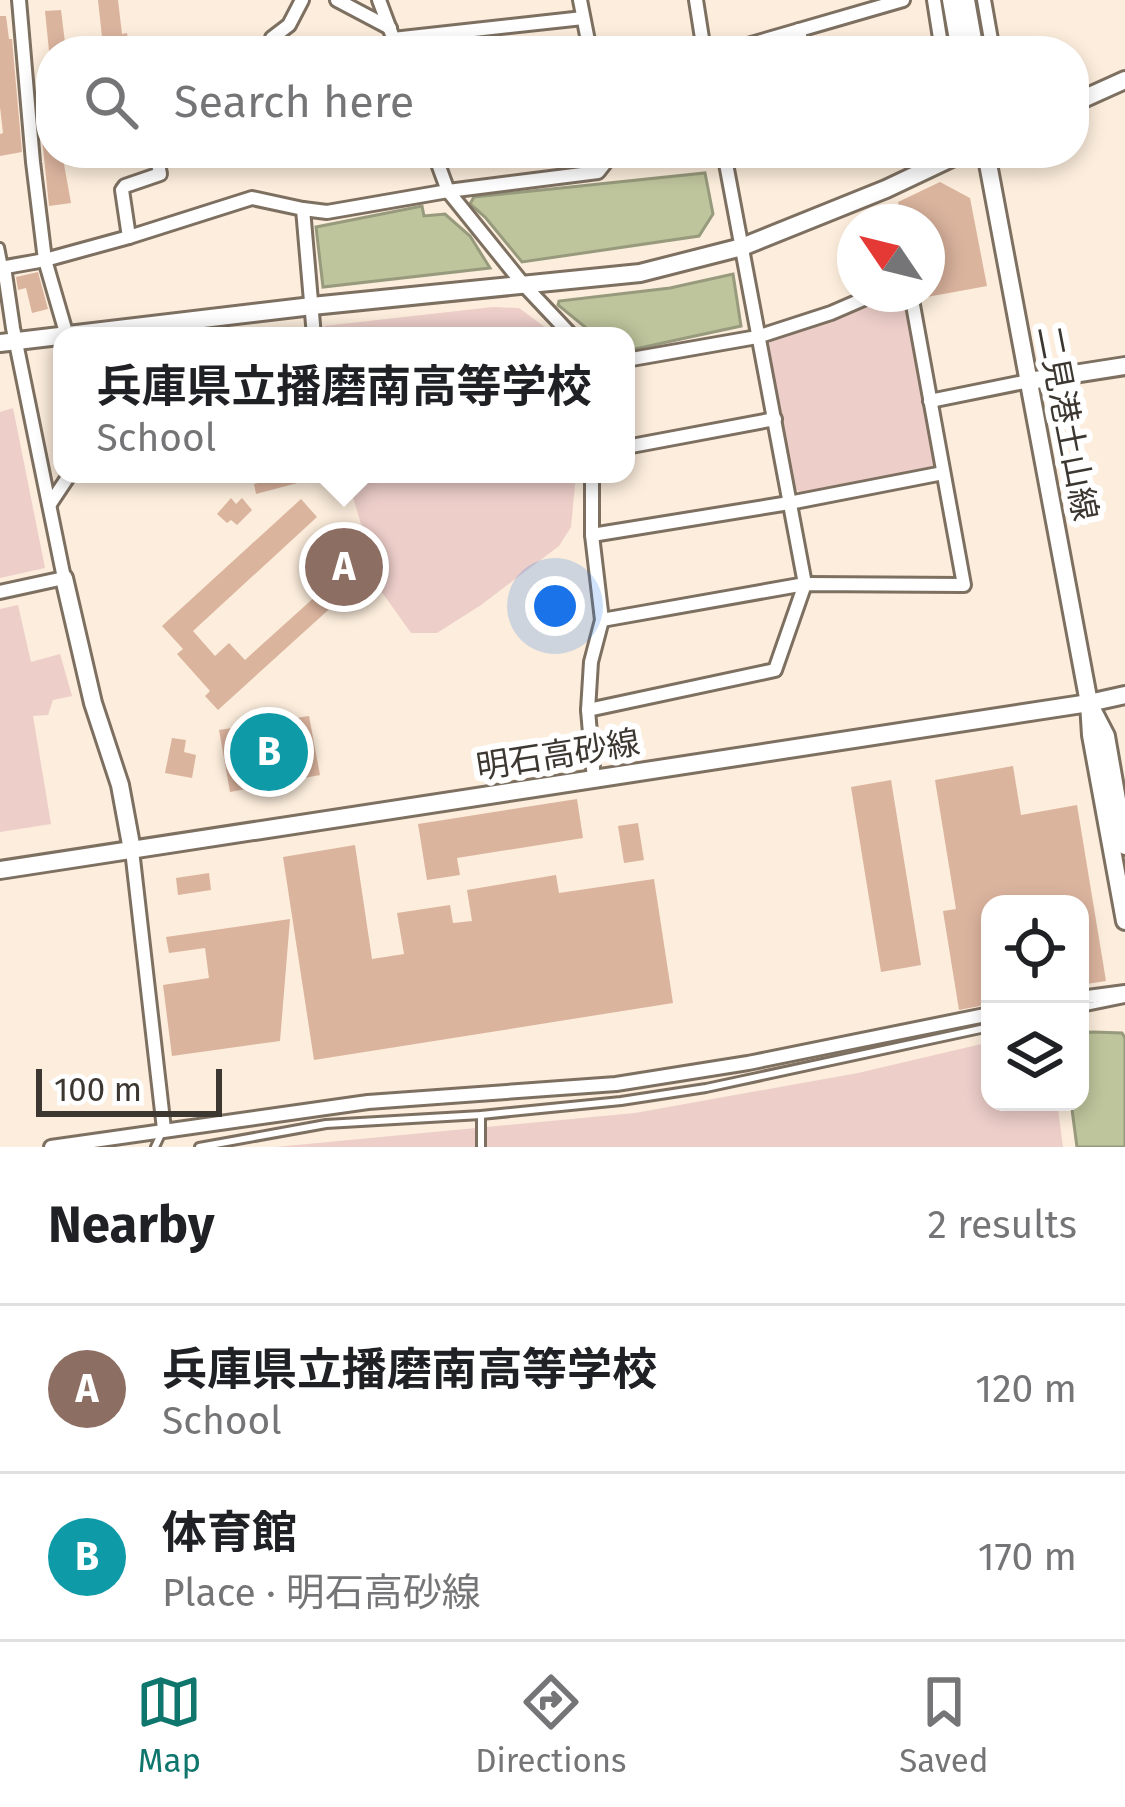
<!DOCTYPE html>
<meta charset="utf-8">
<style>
:root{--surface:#fff;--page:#f2f2f2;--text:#202124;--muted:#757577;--line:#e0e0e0;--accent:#0f766e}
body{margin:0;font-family:"Fira Sans","Noto Sans JP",sans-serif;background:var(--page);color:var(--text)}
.controls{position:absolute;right:36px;bottom:36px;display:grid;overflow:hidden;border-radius:24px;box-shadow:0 6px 18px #0003}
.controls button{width:108px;height:108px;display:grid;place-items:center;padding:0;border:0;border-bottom:3px solid var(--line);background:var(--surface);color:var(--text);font:60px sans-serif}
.compass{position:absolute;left:837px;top:204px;width:108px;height:108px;border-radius:50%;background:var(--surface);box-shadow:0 6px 18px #0003;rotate:305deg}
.scale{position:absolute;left:36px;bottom:30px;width:186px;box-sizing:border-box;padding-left:12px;border:6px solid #3d3731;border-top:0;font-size:33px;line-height:42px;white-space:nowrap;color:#3d3731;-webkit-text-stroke:9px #fff;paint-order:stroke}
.you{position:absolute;left:555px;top:606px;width:42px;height:42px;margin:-30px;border:9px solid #fff;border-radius:50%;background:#1a73e8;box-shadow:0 0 0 18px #1a73e833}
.badge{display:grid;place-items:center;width:78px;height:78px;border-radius:50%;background:var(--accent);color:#fff;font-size:39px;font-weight:700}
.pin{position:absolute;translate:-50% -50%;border:6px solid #fff;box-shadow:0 3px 12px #0006}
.popup{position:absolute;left:53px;top:327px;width:582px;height:156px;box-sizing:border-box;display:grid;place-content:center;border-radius:24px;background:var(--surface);filter:drop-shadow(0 3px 9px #0005);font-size:39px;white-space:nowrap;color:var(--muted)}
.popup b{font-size:45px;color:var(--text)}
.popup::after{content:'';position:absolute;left:50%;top:100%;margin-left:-24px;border:24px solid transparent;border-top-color:var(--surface)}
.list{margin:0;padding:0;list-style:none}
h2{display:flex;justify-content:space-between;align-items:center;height:156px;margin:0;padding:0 48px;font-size:51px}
h2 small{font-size:39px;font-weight:400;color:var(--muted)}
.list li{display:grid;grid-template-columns:78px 1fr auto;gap:36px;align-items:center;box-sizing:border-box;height:168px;padding:0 48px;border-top:3px solid var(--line)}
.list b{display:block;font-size:45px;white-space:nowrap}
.list p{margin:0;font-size:39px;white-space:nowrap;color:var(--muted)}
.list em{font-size:39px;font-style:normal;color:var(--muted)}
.icon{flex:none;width:66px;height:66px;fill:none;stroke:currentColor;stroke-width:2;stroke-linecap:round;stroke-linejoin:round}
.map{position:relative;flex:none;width:1125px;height:1147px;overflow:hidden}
.search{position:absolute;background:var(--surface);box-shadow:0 6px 18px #0003;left:36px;right:36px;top:36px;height:132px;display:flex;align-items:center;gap:30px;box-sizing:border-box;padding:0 42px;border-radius:48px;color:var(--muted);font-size:45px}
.sheet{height:492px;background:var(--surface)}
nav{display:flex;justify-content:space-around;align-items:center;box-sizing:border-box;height:168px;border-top:3px solid var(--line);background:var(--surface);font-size:33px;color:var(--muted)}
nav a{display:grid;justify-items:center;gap:6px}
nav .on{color:var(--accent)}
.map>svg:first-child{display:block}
.green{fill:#edcec9}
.water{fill:#bec49c;stroke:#979a7c;stroke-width:3}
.building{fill:#dbb49e}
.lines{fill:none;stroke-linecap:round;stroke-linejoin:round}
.lane-casing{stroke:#7d7061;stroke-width:12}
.street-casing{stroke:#7d7061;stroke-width:18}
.secondary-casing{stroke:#7d7061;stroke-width:22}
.lane{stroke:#fff;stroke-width:6}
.street{stroke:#fff;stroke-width:12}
.secondary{stroke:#fff;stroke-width:16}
.labels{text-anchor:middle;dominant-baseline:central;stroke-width:12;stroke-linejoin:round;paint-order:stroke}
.street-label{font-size:33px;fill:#3d3731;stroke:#fff}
</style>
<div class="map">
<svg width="1125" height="1147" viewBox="0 0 1125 1147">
<rect width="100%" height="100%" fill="#fceddc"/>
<g class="green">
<path d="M890,294h15l31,170 -5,6 -131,23 -5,-5 -30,-140 8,-10 59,-19z"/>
<path d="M493,307l26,1 38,28h-233v-10z"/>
<path d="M13,408l32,160 -45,10v-166z"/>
<path d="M346,474h230l-5,53 -12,19 -78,59 -44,28h-26l-30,-42z"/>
<path d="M18,605l13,57 29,-8 12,42 -19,4 -5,15 -15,1 18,108 -51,8v-223z"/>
<path d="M990,1042v60h67l6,45h-787l359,-34 223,-40z"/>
</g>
<g class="water">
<path d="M705,173l8,41 -14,22 -177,26 -37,-45 -15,-13 4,-7z"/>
<path d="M422,206l2,10 21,-2 25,22 20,32 -167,19 -7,-60z"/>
<path d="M733,274l8,52 -115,25v-15h-30l-38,-31 1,-4 111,-13z"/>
<path d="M1093,1032l29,1 3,5v109h-48l-6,-45h9v-69z"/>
</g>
<g class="building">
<path d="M98,0h20l4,34 5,-1 3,18h-45l-2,-11 19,-3z"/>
<path d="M61,10l5,41h-17l-4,-40z"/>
<path d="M0,16h6l3,23h3l10,113 -22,4v-22l3,-1 -3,-26z"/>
<path d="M51,108v45h11l9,50 -22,3 -10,-97z"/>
<path d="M940,182l30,16 17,88 -60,11v-75h-25l-4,-20z"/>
<path d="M38,272l10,37 -16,4 -6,-25 -8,2 -2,-13z"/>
<path d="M291,474h28l1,3 -64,17 -2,-10z"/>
<path d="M231,498l5,6 6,-6 10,12 -15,15 -6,-5 -4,3 -10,-9z"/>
<path d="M301,499l16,18 -124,114 22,25 14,-13 16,17 83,-75 -15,-16 28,-27 27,32 -150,136 -13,-14 5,-5 -33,-37 6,-5 -21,-23z"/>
<path d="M309,716l11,59 -90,17 -11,-62z"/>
<path d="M172,738l14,2 -2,12 12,3 -4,23 -27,-5z"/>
<path d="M1013,766l8,49 56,-10 29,176 -26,4v-81h-94l4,24v76l-31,6 -16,-99 13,-2 -21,-129z"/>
<path d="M891,780l30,185 -40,7 -30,-185z"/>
<path d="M577,799l6,39 -126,20 3,17 -33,5 -9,-56z"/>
<path d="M638,823l6,37 -20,3 -6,-37z"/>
<path d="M355,845l17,114 32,-5 -7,-41 53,-8 3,18 19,-2 -5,-31 89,-15 3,18 95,-14 19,124 -359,57 -31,-203z"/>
<path d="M209,873l2,17 -33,5 -2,-17z"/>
<path d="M290,919l-10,122 -108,15 -9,-71 46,-7 -4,-30 -36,5 -3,-16z"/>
</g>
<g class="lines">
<defs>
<g id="lane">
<path d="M0,247l4,20"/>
<path d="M1080,1008l45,-9"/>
<path d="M481,1115v32"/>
<path d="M155,1147l7,-15"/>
<path d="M199,1147l127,-23 155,-9 140,-14 85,-13 284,-61"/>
</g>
<g id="street">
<path d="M19,0l14,162 12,98 22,76"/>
<path d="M337,0l53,28"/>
<path d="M379,0l19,51"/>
<path d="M580,0l10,51"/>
<path d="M696,0l8,51"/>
<path d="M934,0l8,51"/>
<path d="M984,0l9,51"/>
<path d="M799,30l4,21"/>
<path d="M393,39l190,-21"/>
<path d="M268,51l4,-13 17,-13 13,-25"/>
<path d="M727,51l176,-51"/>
<path d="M434,153l14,38 75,93 49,52"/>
<path d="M129,237l-7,-47 3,-4 35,-12 -4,-21"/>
<path d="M0,268l45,-8 84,-23 123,-39 51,11"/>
<path d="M314,336l-11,-127 24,3 121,-21 150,-19 11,-14 -1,-5"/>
<path d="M626,360l131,-23 74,-24 44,-19"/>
<path d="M930,401l99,-20"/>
<path d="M626,447l149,-28"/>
<path d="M592,474v61l10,85 -11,42 -3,48 6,70"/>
<path d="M50,504l20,-30"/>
<path d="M592,535l197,-32 154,-30"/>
<path d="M0,592l64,-14 -51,-250 -9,-61"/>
<path d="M602,620l203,-36 159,1 -53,-291"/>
<path d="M588,710l187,-40 30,-86 -81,-431"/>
<path d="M132,850l32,279"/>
<path d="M1080,998l45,-6"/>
<path d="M51,1147l317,-45 248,-18 132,-21 242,-49"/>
</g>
<g id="secondary">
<path d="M951,0l9,51"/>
<path d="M966,0l9,51"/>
<path d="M1074,103l51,-23"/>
<path d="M986,153l103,550 2,32 34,186"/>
<path d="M0,343l312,-37 328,-33 102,-26 144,-58 76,-36"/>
<path d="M1029,381l96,-15"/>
<path d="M64,578l29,125 27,82 12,65"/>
<path d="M1092,709l14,27 19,110"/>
<path d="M0,870l1089,-167 36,-8"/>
</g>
</defs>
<use href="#lane" class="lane-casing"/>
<use href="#street" class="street-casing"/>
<use href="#secondary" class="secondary-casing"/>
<use href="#lane" class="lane"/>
<use href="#street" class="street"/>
<use href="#secondary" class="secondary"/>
</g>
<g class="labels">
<g class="street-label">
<text transform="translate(1067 423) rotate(79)">二見港土山線</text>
<text transform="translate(558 755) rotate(-9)">明石高砂線</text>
</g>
</g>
</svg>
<div class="controls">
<button><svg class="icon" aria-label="locate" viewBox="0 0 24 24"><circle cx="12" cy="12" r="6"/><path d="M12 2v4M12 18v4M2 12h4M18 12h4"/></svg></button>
<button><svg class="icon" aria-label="layers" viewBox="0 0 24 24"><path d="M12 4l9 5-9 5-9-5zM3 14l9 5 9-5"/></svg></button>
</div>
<svg class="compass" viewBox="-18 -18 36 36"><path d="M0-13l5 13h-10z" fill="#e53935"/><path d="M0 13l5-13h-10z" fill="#757577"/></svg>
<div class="scale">100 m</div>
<div class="you"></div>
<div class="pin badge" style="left:344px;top:567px;background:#8d6e63">A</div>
<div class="popup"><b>兵庫県立播磨南高等学校</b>School</div>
<div class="pin badge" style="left:269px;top:752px;background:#0f9aa8">B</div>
<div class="search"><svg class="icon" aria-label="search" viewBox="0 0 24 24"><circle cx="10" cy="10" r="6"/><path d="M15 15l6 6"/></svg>Search here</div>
</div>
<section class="sheet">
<h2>Nearby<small>2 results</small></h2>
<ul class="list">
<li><span class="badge" style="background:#8d6e63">A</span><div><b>兵庫県立播磨南高等学校</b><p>School</p></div><em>120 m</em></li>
<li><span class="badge" style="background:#0f9aa8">B</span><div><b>体育館</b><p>Place · 明石高砂線</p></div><em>170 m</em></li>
</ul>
</section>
<nav>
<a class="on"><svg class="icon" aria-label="map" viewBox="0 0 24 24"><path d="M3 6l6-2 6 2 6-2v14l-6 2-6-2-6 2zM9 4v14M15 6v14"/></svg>Map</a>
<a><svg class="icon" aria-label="directions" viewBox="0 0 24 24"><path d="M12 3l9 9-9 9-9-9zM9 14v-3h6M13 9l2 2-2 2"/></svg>Directions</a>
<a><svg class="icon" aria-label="saved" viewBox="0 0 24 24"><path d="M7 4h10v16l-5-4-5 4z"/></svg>Saved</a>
</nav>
